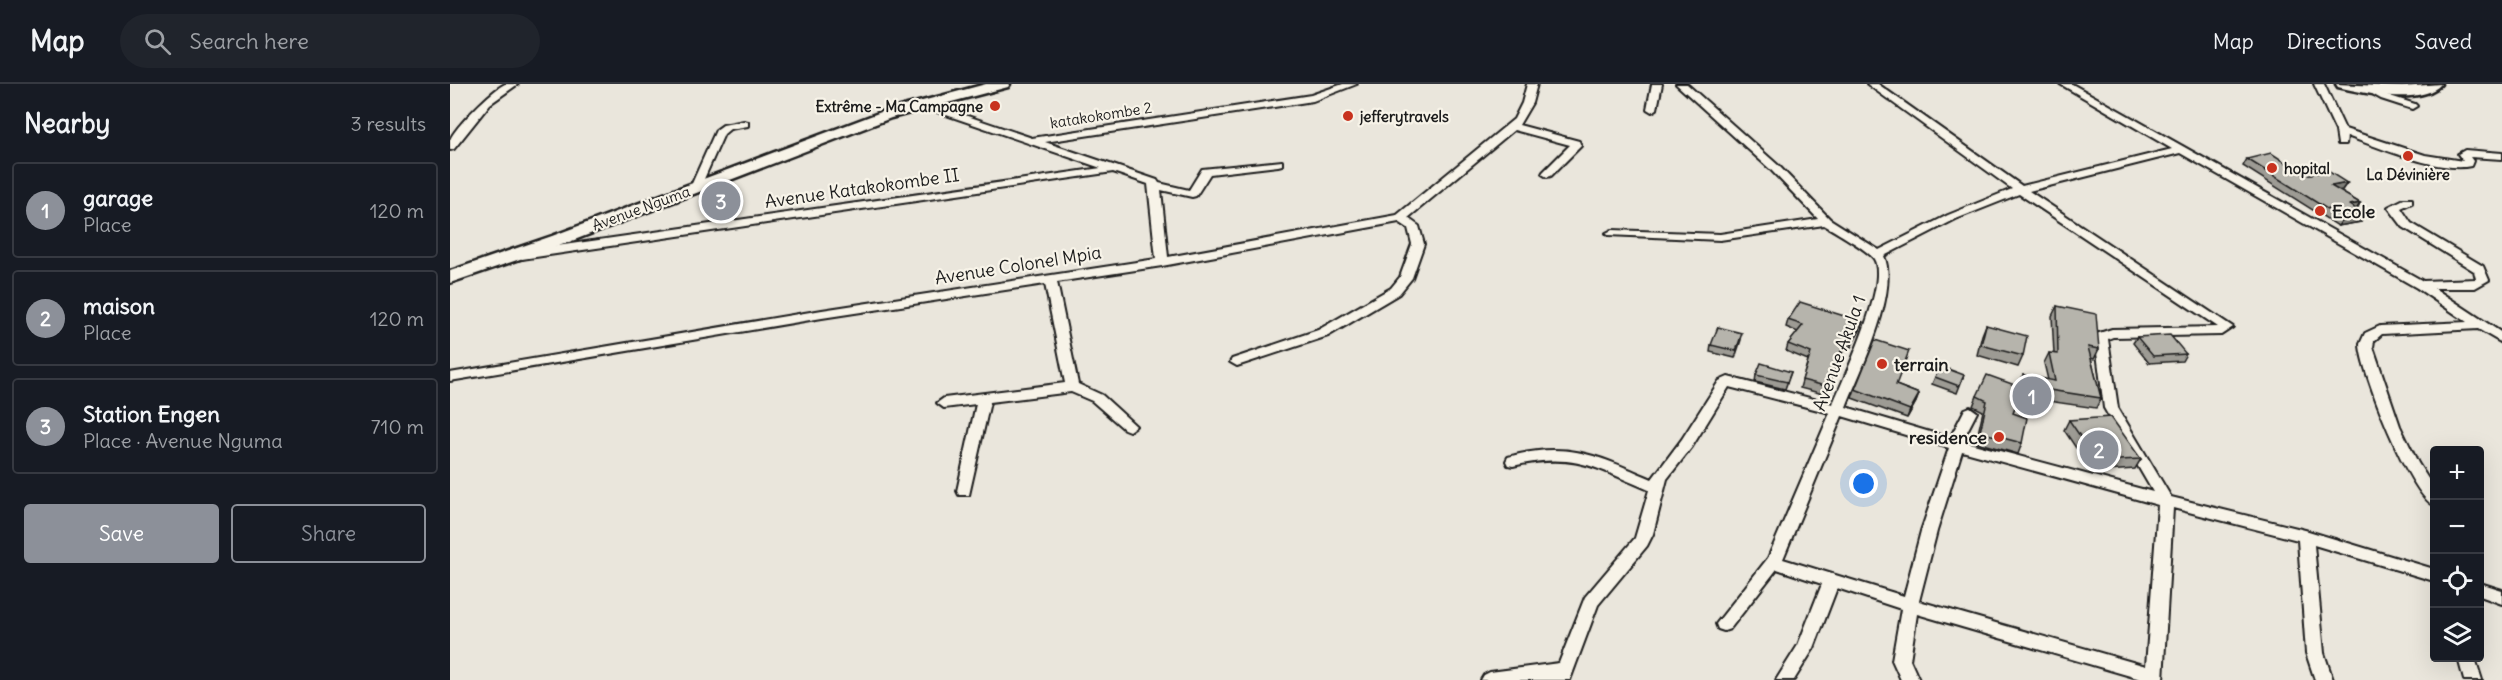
<!DOCTYPE html>
<meta charset="utf-8">
<style>
:root{--surface:#171b24;--page:#20242c;--text:#f1f3f6;--muted:#9ea1a6;--line:#363941;--accent:#8c9099}
body{margin:0;font-family:Delius,sans-serif;background:var(--page);color:var(--text)}
.controls{position:absolute;right:18px;bottom:18px;display:grid;overflow:hidden;border-radius:6px;box-shadow:0 6px 24px #0002}
.controls button{width:54px;height:54px;display:grid;place-items:center;padding:0;border:0;border-bottom:2px solid var(--line);background:var(--surface);color:var(--text);font:30px sans-serif}
.you{position:absolute;left:1414px;top:400px;width:21px;height:21px;margin:-15px;border:4px solid #fff;border-radius:50%;background:#1a73e8;box-shadow:0 0 0 9px #1a73e833}
.badge{display:grid;place-items:center;width:39px;height:39px;border-radius:50%;background:var(--accent);color:#fff;font-size:20px;font-weight:700}
.pin{position:absolute;translate:-50% -50%;border:3px solid #fff;box-shadow:0 2px 6px #0006}
.list{margin:0;padding:0;list-style:none}
h2{display:flex;justify-content:space-between;align-items:center;height:78px;margin:0;padding:0 24px;font-size:26px}
h2 small{font-size:20px;font-weight:400;color:var(--muted)}
.list li{display:grid;grid-template-columns:39px 1fr auto;gap:18px;align-items:center;box-sizing:border-box;height:96px;margin:0 12px 12px;padding:0 12px;border:2px solid var(--line);border-radius:6px}
.list b{display:block;font-size:22px;white-space:nowrap}
.list p{margin:0;font-size:20px;white-space:nowrap;color:var(--muted)}
.list em{font-size:20px;font-style:normal;color:var(--muted)}
.actions{display:flex;gap:12px;padding:18px 24px}
.actions a{flex:1;padding:14px 0;border:2px solid var(--accent);border-radius:6px;text-align:center;font-size:21px;color:var(--accent)}
.actions .main{background:var(--accent);color:#fff}
.icon{flex:none;width:33px;height:33px;fill:none;stroke:currentColor;stroke-width:2;stroke-linecap:round;stroke-linejoin:round}
.map{position:relative;flex:none;width:2052px;height:596px;overflow:hidden}
header{display:flex;align-items:center;gap:36px;box-sizing:border-box;height:84px;padding:0 30px;background:var(--surface);border-bottom:2px solid var(--line)}
header strong{font-size:28px}
nav{display:flex;gap:33px;margin-inline-start:auto;font-size:21px}
.search{width:420px;height:54px;background:var(--page);display:flex;align-items:center;gap:15px;box-sizing:border-box;padding:0 21px;border-radius:33px;color:var(--muted);font-size:22px}
main{display:flex}
aside{flex:1;background:var(--surface)}
.map>svg:first-child{display:block}
.lines{fill:none;stroke-linecap:round;stroke-linejoin:round}
.street-casing{stroke:#1c1c1c;stroke-width:4}
.primary-casing{stroke:#1c1c1c;stroke-width:5}
.street{fill:#f7f3e8;fill-rule:evenodd}
.primary{fill:#f7f3e8;fill-rule:evenodd}
.wall{fill:#9d9b94;stroke:#1c1c1c;stroke-width:1.5}
.shaded-wall{fill:#7f7e78;stroke:#1c1c1c;stroke-width:1.5}
.building{fill:#b6b4ac;stroke:#1c1c1c;stroke-width:1.5}
.poi-dot{fill:#c8321e;stroke:#f7f3e8;stroke-width:2}
.labels{text-anchor:middle;dominant-baseline:central;stroke-width:4.5;stroke-linejoin:round;paint-order:stroke}
.far-poi-label{font-size:15px;font-weight:bold;fill:#1c1c1c;stroke:#f7f3e8;text-anchor:start}
.far-street-label{font-size:15px;fill:#1c1c1c;stroke:#f7f3e8}
.street-label{font-size:18px;fill:#1c1c1c;stroke:#f7f3e8}
.poi-label{font-size:18px;font-weight:bold;fill:#1c1c1c;stroke:#f7f3e8;text-anchor:start}
</style>
<header>
<strong>Map</strong>
<div class="search"><svg class="icon" aria-label="search" viewBox="0 0 24 24"><circle cx="10" cy="10" r="6"/><path d="M15 15l6 6"/></svg>Search here</div>
<nav><a>Map</a><a>Directions</a><a>Saved</a></nav>
</header>
<main>
<aside>
<h2>Nearby<small>3 results</small></h2>
<ul class="list">
<li><span class="badge">1</span><div><b>garage</b><p>Place</p></div><em>120 m</em></li>
<li><span class="badge">2</span><div><b>maison</b><p>Place</p></div><em>120 m</em></li>
<li><span class="badge">3</span><div><b>Station Engen</b><p>Place · Avenue Nguma</p></div><em>710 m</em></li>
</ul>
<div class="actions"><a class="main">Save</a><a>Share</a></div>
</aside>
<div class="map">
<svg width="2052" height="596" viewBox="0 0 2052 596">
<rect width="100%" height="100%" fill="#eae6dc"/>
<filter id="ink" filterUnits="userSpaceOnUse"><feTurbulence type="fractalNoise" baseFrequency=".0167" numOctaves="2"/><feDisplacementMap in="SourceGraphic" scale="12" xChannelSelector="R" yChannelSelector="G"/><feConvolveMatrix kernelMatrix="1 2 1 2 8 2 1 2 1" color-interpolation-filters="sRGB"/></filter>
<g filter="url(#ink)">
<g class="lines">
<defs>
<g id="street">
<path d="M55,0h13l-28,20 -36,45 -4,1c0,-3 0,-7 0,-10 5,-13 42,-50 55,-56z"/>
<path d="M893,0h14l-44,17 -268,41 112,38 2,3 30,7 13,-21 80,-8v4l-4,1 -68,8 -14,22 -4,1 -31,-7 7,67 229,-42 117,-96 8,-16 5,-19h10l-5,19 -13,22 60,16 2,5 -30,30 -4,1 -5,-3 1,-2 27,-27 -56,-15 -106,88 11,8 5,18 -12,34 -13,16 -71,42 -91,30 -7,-4 2,-3 86,-29 73,-42 9,-11 12,-33 -4,-16 -9,-6 -237,44 -105,16 21,102 24,11 34,31 -7,5 -5,-2 -32,-28 -21,-9 -81,10 -21,93h-10l-2,-4 19,-87 -32,4 -7,-5 7,-5 121,-15 -20,-99 -223,34 -372,63v-8l372,-63 334,-51 -8,-75 -35,-12 -591,87 -6,-4 6,-4 579,-83 -181,-62v-4h6l106,36 279,-43z"/>
<path d="M1202,0h10l-5,25 -5,3 -5,-3z"/>
<path d="M1226,0h11l92,82 51,53 49,31 69,-35 64,-26 -145,-105h11l144,102 150,-37 -112,-65h12l351,197 53,-2 -2,-8 -71,-44 -15,-20 16,-8h8v4l-11,5 10,15 72,43 6,14 -14,8h-41l68,45v10l-24,-14 -96,5 -8,7 -1,6 27,79 18,37 16,25v17c-23,-8 -74,-136 -74,-161l5,-11 15,-7 87,-4 -50,-34 -237,-135 -151,38 204,136 -12,8 -108,2 -5,2 10,69 53,89 134,33 129,39v12l-120,-36 10,108 9,27h-18l-9,-27 -8,-113 -125,-32 -10,172h-19l-227,-66 -7,46 9,20h-18l-9,-20 9,-51 -64,-21 -23,60 -20,32h-18l22,-35 24,-61 -45,-15 -47,60 -6,2 -6,-2 -2,-5 52,-66 62,-145 -101,-26 -37,60 -25,32 -14,55 -6,12 -49,59 -28,75h-89l3,-5 6,-3 69,-9 26,-66 50,-59 14,-48c-55,-23 -75,-38 -136,-24l-5,-1 -2,-4 2,-4c58,-17 91,-1 144,22l30,-40 37,-58 9,-4 105,27c11,-27 56,-121 41,-145 -6,-9 -40,-28 -50,-34l-104,15 -112,-5 -2,-2 6,-3 108,4 98,-15 -47,-49zM1569,110l199,133 -106,2 -16,5 -1,3 9,71 49,84 -191,-51 15,-29 -7,-5 -5,2 -15,29 -104,-31c14,-36 54,-115 38,-151l72,-37zM1392,332l107,32 -28,83 -17,65 -121,-37zM1512,367l196,54 -12,161 -227,-65 18,-70z"/>
<path d="M1864,0h10l21,45 80,26 38,6 -5,-7 7,-4 37,3v6l-32,-2 3,4 -2,5c-33,7 -93,-19 -124,-30l-1,8h-8l-2,-13z"/>
<path d="M1920,2l17,9 28,9 2,2 -5,3 -31,-10 -14,-8 -2,-2z"/>
<path d="M294,37l4,1v4l-18,3 -6,5 -24,54 -1,2h-8l-1,-2 26,-58 7,-5z"/>
<path d="M2030,499l22,7v14l-22,-8z"/>
<path d="M2008,574h17l7,22h-18z"/>
</g>
<g id="primary">
<path d="M536,0h24l-2,3 -117,31 -327,126 -114,39v-12l102,-35 329,-124z"/>
<path d="M1886,0l66,3 39,-3c-19,22 -78,9 -103,3z"/>
</g>
</defs>
<use href="#street" class="street-casing"/>
<use href="#primary" class="primary-casing"/>
<use href="#street" class="street"/>
<use href="#primary" class="primary"/>
</g>
<g class="wall">
<path d="M1797,75l58,16 42,8 -5,7 -3,1 21,12 -3,6 4,13 -23,4 -95,-60z"/>
<path d="M1607,222l42,43 -5,10 -3,-1 10,40 -5,10 -48,-7 -3,5 -25,-4v-6l-7,17 9,30 -4,11 -42,-12 7,-31 -10,-5 4,-10 42,-9 4,-12 25,5 -4,-17 5,-10 5,1 -2,-38z"/>
<path d="M1338,236l72,10 -9,17 -5,-2 -10,20 -9,30 -27,-7 8,-28 -22,-9 2,-7 10,-12 -12,-5z"/>
<path d="M1536,241l37,31 -5,11 -41,-12 5,-20z"/>
<path d="M1687,253l49,17 -4,7 -33,2 -16,-20z"/>
<path d="M1291,256l-6,18 -25,-6 1,-7z"/>
<path d="M1341,288l-6,17 -30,-7 1,-7z"/>
<path d="M1514,291l-7,18 -25,-9 3,-7z"/>
<path d="M1446,301l23,9 -3,8 -9,16 -55,-20 3,-9z"/>
<path d="M1619,336l72,39 -6,10 -43,3 -28,-42z"/>
</g>
<g class="shaded-wall">
<path d="M1897,99l-5,7 -15,3 4,-7z"/>
<path d="M1910,119l-4,7 -6,-5z"/>
<path d="M1915,131l-4,7 -23,4 5,-7z"/>
<path d="M1413,238l-3,8 -9,17 3,-8z"/>
<path d="M1398,254l-2,7 -10,20 2,-8z"/>
<path d="M1469,310l-3,8 -9,16 3,-8z"/>
</g>
<g class="building">
<path d="M1821,69l34,22 23,-4 19,12 -16,3 29,17 -10,2 15,10 -22,4 -96,-60z"/>
<path d="M1350,218l63,20 -9,17 -6,-1 -10,19 -9,30 -27,-7 9,-27 -23,-9 15,-19 -15,-5z"/>
<path d="M1607,222l39,8 3,35 -11,-2 13,51 -52,-8 1,6 -26,-4 -1,-17 32,6 -6,-28 9,1z"/>
<path d="M1536,241l41,11 -4,20 -42,-11z"/>
<path d="M1268,243l24,6 -6,18 -25,-6z"/>
<path d="M1720,251l16,19 -33,2 -16,-19z"/>
<path d="M1425,256l34,11 -13,34 23,9 -9,16 -55,-21z"/>
<path d="M1311,279l30,9 -4,10 -31,-7z"/>
<path d="M1490,282l24,9 -5,11 -24,-9z"/>
<path d="M1537,291l36,13 -10,25 14,5 -5,25 -42,-11 7,-31 -10,-5z"/>
<path d="M1661,333l30,42 -44,2 -28,-41z"/>
</g>
</g>
<g class="poi-dot">
<circle cx="545" cy="22" r="6"/>
<circle cx="898" cy="32" r="6"/>
<circle cx="1958" cy="72" r="6"/>
<circle cx="1822" cy="84" r="6"/>
<circle cx="1870" cy="127" r="6"/>
<circle cx="1432" cy="280" r="6"/>
<circle cx="1549" cy="353" r="6"/>
</g>
<g class="labels">
<g class="far-poi-label">
<text x="533" y="22" text-anchor="end">Extrême - Ma Campagne</text>
<text x="910" y="32">jefferytravels</text>
<text x="1834" y="84">hopital</text>
<text x="1958" y="90" text-anchor="middle">La Dévinière</text>
</g>
<g class="far-street-label">
<text transform="translate(651 31) rotate(-9)">katakokombe 2</text>
<text transform="translate(191 124) rotate(-20)">Avenue Nguma</text>
</g>
<g class="street-label">
<text transform="translate(412 104) rotate(-8)">Avenue Katakokombe II</text>
<text transform="translate(568 181) rotate(-9)">Avenue Colonel Mpia</text>
<text transform="translate(1389 269) rotate(-70)">Avenue Akula 1</text>
</g>
<g class="poi-label">
<text x="1882" y="127">Ecole</text>
<text x="1444" y="280">terrain</text>
<text x="1537" y="353" text-anchor="end">residence</text>
</g>
</g>
</svg>
<div class="controls">
<button>+</button>
<button>−</button>
<button><svg class="icon" aria-label="locate" viewBox="0 0 24 24"><circle cx="12" cy="12" r="6"/><path d="M12 2v4M12 18v4M2 12h4M18 12h4"/></svg></button>
<button><svg class="icon" aria-label="layers" viewBox="0 0 24 24"><path d="M12 4l9 5-9 5-9-5zM3 14l9 5 9-5"/></svg></button>
</div>
<div class="you"></div>
<div class="pin badge" style="left:1582px;top:312px">1</div>
<div class="pin badge" style="left:1649px;top:366px">2</div>
<div class="pin badge" style="left:271px;top:117px">3</div>
</div>
</main>
